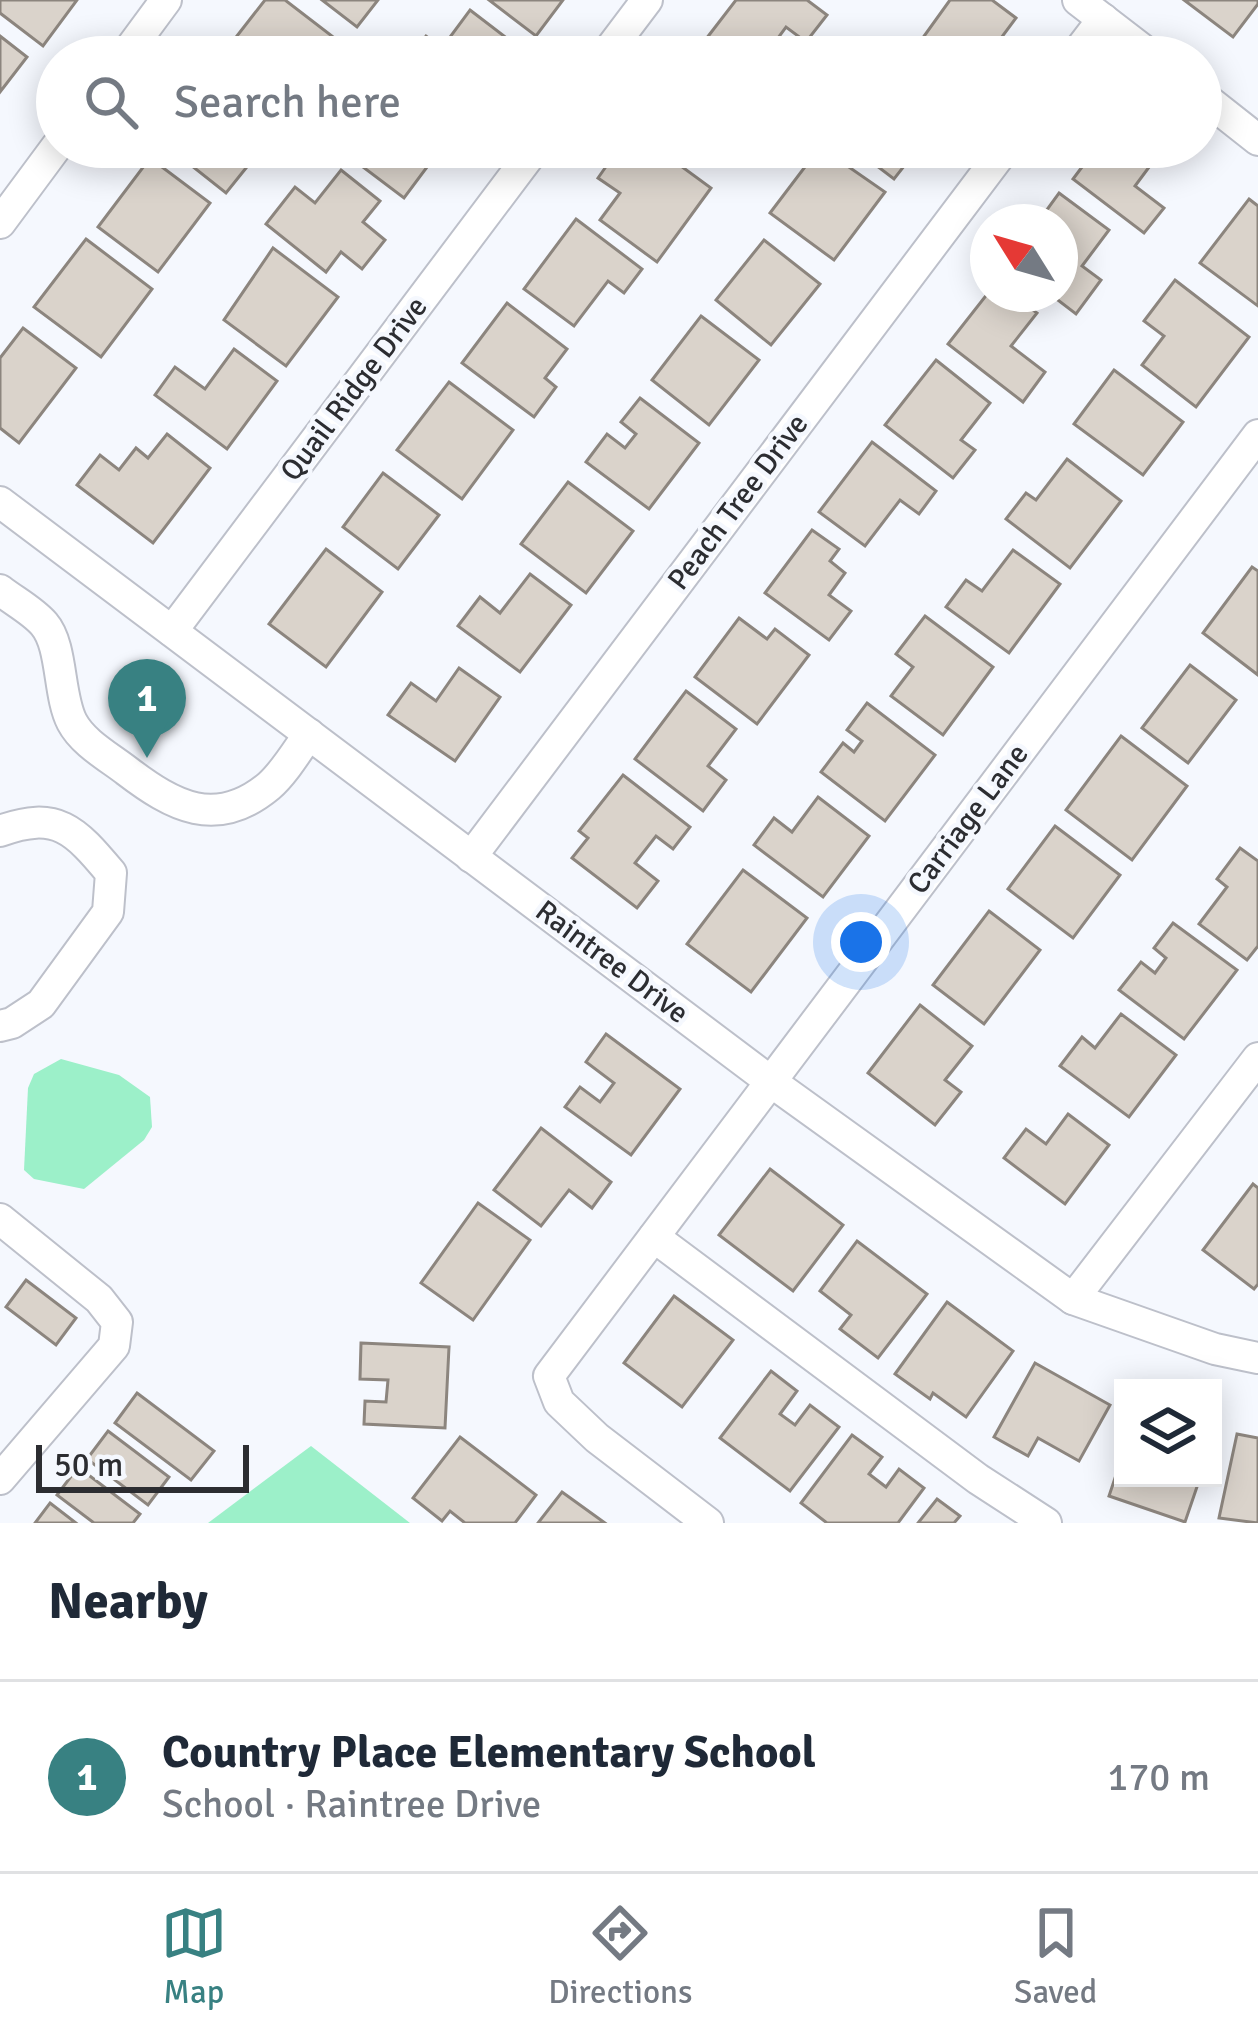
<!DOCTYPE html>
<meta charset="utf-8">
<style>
:root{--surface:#fff;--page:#f2f2f3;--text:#1f2937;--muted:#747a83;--line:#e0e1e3;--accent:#388182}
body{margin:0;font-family:Signika,sans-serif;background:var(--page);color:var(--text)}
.controls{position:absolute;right:36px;bottom:36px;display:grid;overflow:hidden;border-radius:0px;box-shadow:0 6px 30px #0003}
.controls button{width:108px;height:108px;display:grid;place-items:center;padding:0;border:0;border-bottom:3px solid var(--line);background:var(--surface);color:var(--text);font:60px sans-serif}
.compass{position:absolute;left:970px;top:204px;width:108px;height:108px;border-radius:50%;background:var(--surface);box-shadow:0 6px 30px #0003;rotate:307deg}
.scale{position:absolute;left:36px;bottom:30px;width:213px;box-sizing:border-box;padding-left:12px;border:6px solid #2c2d31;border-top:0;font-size:33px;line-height:42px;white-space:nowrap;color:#2c2d31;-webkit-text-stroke:9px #f5f8fe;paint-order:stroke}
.you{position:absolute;left:861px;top:942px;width:42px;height:42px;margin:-30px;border:9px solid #fff;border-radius:50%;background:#1a73e8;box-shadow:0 0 0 18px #1a73e833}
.badge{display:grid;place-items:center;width:78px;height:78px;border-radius:50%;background:var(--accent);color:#fff;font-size:39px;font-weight:700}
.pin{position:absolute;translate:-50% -99px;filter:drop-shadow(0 3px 6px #0008)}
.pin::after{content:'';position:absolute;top:63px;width:42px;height:36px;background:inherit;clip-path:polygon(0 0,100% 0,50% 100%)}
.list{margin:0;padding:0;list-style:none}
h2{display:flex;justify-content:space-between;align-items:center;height:156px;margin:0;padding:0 48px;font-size:51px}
h2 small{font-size:39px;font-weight:400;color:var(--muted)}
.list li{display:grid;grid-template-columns:78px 1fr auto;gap:36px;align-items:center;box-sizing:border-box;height:192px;padding:0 48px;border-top:3px solid var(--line)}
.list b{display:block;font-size:45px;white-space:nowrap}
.list p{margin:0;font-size:39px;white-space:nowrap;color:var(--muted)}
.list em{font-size:39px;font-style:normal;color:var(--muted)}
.icon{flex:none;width:66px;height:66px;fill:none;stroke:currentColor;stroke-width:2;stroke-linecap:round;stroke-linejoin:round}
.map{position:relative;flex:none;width:1258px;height:1523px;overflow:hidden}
.search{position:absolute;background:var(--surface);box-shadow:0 6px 30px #0003;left:36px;right:36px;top:36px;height:132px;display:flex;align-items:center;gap:30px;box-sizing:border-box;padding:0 42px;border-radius:66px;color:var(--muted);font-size:45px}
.sheet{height:348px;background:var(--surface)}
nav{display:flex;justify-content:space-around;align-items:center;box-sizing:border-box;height:168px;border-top:3px solid var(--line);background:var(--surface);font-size:33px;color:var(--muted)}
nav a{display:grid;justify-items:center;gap:6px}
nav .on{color:var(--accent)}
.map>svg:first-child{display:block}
.green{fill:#9cf0c9}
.building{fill:#dad3cb;stroke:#8c857e;stroke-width:3}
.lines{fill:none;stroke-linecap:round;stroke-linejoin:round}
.minor-casing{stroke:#bdc0ca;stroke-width:34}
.minor{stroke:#fff;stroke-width:30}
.labels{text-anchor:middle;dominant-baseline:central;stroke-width:9;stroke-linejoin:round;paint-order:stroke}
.street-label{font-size:30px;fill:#2c2d31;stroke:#f5f8fe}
</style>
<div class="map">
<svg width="1258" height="1523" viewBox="0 0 1258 1523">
<rect width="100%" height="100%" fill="#f5f8fe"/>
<g class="green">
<path d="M61,1059l58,16 31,22 2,30 -8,13 -60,49 -50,-10 -10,-9 4,-82 6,-14z"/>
<path d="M311,1446l99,77h-202z"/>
</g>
<g class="building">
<path d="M0,0h77l-34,46 -43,-33z"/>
<path d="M265,0h20l56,43 -10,14h-96l-9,-7z"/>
<path d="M322,0h56l-21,27z"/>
<path d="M489,0h74l-27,36z"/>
<path d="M736,0h71l20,15 -21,27 -20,-15 -22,30h-34l-24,-18z"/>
<path d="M950,0h42l24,18 -29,39h-78z"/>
<path d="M1184,0h74v4l-25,33z"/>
<path d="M470,10l55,42 -3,5h-112l16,-21 16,12z"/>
<path d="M0,36l27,21 -27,35z"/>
<path d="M168,147h66l16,16 -24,30z"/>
<path d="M372,147h70l-38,51 -45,-34z"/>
<path d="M655,147l56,41 -54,74 -57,-42 20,-27 -22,-15 21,-30 23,17z"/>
<path d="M820,147l65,45 -51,68 -64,-47z"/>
<path d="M852,147h67l-25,32z"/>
<path d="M1097,147h67l-29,39 29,22 -20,25 -71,-54z"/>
<path d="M150,158l60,45 -52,69 -60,-45z"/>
<path d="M341,170l39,31 -17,21 22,18 -23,29 -21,-17 -15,20 -60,-48 29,-37 20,16z"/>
<path d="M1059,193l50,37 -27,36 19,14 -25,34 -26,-20h10v-72h-22z"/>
<path d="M1249,199l9,7v100l-58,-43z"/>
<path d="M576,219l66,50 -18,24 -16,-12 -34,45 -50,-37z"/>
<path d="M86,239l66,50 -51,68 -67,-50z"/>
<path d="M764,240l56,44 -49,61 -55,-45z"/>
<path d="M273,248l65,49 -52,69 -62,-46z"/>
<path d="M1175,280l74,57 -53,70 -54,-42 22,-29 -20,-15z"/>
<path d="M988,293l24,1 25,19 -26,33 34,26 -22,30 -75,-58z"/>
<path d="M507,303l60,46 -22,29 11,9 -22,30 -72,-54z"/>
<path d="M701,316l58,44 -50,65 -57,-45z"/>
<path d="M23,328l53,40 -57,75 -19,-15v-70z"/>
<path d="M234,349l43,32 -50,68 -72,-54 20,-28 30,22z"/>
<path d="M936,360l54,43 -29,37 14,10 -22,28 -68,-53z"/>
<path d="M1114,370l69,52 -40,53 -69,-51z"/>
<path d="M449,382l64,48 -51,69 -65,-49z"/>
<path d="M640,398l59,45 -50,66 -63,-47 21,-28 18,14 11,-14 -15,-12z"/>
<path d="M167,434l43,34 -57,75 -76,-58 23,-30 19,15 17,-22 12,10z"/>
<path d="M872,442l64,49 -17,23 -19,-14 -35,46 -46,-34z"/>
<path d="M1067,459l54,42 -51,67 -64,-49 20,-26 10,7z"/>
<path d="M383,473l56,42 -41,54 -55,-42z"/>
<path d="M568,482l65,49 -47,62 -65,-49z"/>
<path d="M812,530l27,19 -9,12 15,12 -16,22 22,16 -22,29 -64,-47z"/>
<path d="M326,549l56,43 -56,75 -57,-43z"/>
<path d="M1013,550l47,34 -51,69 -63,-46 20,-27 16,11z"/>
<path d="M1252,567l6,4v104l-55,-42z"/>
<path d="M530,574l41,31 -51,67 -62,-46 22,-29 20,16z"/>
<path d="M925,616l68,51 -50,68 -52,-39 22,-29 -17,-13z"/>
<path d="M739,618l28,21 8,-10 34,26 -52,69 -62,-47z"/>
<path d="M1190,665l46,35 -48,63 -46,-35z"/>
<path d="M459,668l41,29 -45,64 -67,-46 23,-32 25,18z"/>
<path d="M686,691l50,38 -28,37 18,14 -23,31 -68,-52z"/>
<path d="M867,703l68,52 -50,66 -64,-49 22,-29 11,9 8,-11 -15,-11z"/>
<path d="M1121,736l66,50 -55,74 -66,-50z"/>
<path d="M623,775l67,52 -17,22 -17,-13 -21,27 23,18 -21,27 -65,-50 16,-20 -9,-7z"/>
<path d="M818,797l51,39 -46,61 -69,-52 20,-27 18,14z"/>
<path d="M1055,826l65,49 -47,63 -65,-49z"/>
<path d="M1240,848l18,13v85l-11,14 -48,-36 28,-37 -10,-8z"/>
<path d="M743,870l64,48 -56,74 -64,-48z"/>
<path d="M989,911l51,39 -56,74 -51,-39z"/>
<path d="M1173,923l64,47 -53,69 -65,-49 22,-28 14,11 11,-15 -12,-10z"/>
<path d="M920,1005l52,41 -27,34 16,12 -26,33 -67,-52z"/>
<path d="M1121,1014l55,41 -47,62 -69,-51 22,-29 13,11z"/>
<path d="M606,1034l74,55 -49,66 -66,-48 15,-20 20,15 14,-19 -28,-21z"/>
<path d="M1068,1114l41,31 -44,59 -61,-46 22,-29 20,15z"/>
<path d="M541,1128l70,54 -19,26 -23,-18 -28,36 -47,-36z"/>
<path d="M770,1169l73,56 -50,66 -74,-56z"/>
<path d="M1253,1184l5,4v96l-4,5 -51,-39z"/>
<path d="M478,1203l52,37 -57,80 -52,-37z"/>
<path d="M857,1241l70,53 -49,64 -38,-29 11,-14 -31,-24z"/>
<path d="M26,1280l50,38 -20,27 -50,-38z"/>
<path d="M674,1296l59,44 -51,67 -58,-44z"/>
<path d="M947,1302l66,49 -47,66 -33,-24 -3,6 -35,-25z"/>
<path d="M361,1343l88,4 -4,81 -81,-4 1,-23 21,1 2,-22 -28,-1z"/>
<path d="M1035,1363l75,42 -31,56 -41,-23 -10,18 -34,-19z"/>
<path d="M771,1371l26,20 -17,23 15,11 15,-20 29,22 -49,64 -70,-53z"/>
<path d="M137,1393l77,58 -23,29 -76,-57z"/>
<path d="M108,1431l61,46 -21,28 -61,-46z"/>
<path d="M1237,1434l21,4v85l-39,-5z"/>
<path d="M852,1435l30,22 -13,17 17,13 13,-18 25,19 -26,35h-71l-26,-20z"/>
<path d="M460,1437l76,58 -21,28h-50l-15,-12 -8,10 -29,-23z"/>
<path d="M1123,1454v24h77l-15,44 -76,-26z"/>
<path d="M78,1467l62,47 -7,9h-39l-37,-28z"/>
<path d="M562,1492l43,31h-67z"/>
<path d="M937,1499l23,17 -6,7h-36z"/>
<path d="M50,1503l26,20h-41z"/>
</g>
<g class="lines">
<defs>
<g id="minor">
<path d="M1078,0l74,57"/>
<path d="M124,57l42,-57"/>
<path d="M604,57l43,-57"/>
<path d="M1074,57l29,-38"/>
<path d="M1201,95l57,45"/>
<path d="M0,223l57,-77"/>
<path d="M0,502l770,579 303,218 142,50 43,9"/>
<path d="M0,590c14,11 33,21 44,34 19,22 14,71 28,98 11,21 37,35 55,49 46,35 89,59 142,15 15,-13 28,-35 40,-52"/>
<path d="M172,631l364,-484"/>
<path d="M0,831c57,-21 75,-1 111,42l-3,39 -67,92 -29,19 -12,3"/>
<path d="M471,857l535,-710"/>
<path d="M0,1219l99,80 18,23 -3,24 -114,133"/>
<path d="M654,1237l324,242 68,44"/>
<path d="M1073,1299l185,-241"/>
<path d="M708,1523l-111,-85 -38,-36 -10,-26 709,-941"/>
</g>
</defs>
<use href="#minor" class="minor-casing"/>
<use href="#minor" class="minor"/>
</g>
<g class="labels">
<g class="street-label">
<text transform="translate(354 389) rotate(-53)">Quail Ridge Drive</text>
<text transform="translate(738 502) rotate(-53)">Peach Tree Drive</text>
<text transform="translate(968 819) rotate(-53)">Carriage Lane</text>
<text transform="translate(612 962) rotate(37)">Raintree Drive</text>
</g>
</g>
</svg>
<div class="controls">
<button><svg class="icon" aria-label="layers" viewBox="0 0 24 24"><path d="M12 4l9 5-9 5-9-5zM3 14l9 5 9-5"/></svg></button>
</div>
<svg class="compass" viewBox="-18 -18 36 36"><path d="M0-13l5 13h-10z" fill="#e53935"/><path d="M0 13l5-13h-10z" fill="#747a83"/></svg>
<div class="scale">50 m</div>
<div class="you"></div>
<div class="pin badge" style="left:147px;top:758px">1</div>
<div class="search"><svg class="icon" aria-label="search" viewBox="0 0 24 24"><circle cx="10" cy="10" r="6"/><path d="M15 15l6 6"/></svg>Search here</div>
</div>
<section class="sheet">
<h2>Nearby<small></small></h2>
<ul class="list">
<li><span class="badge">1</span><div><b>Country Place Elementary School</b><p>School · Raintree Drive</p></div><em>170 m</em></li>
</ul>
</section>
<nav>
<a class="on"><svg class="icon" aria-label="map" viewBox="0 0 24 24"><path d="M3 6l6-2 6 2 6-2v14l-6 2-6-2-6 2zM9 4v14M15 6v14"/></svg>Map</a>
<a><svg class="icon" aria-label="directions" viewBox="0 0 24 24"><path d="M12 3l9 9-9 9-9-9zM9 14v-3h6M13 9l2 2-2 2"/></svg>Directions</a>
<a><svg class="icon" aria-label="saved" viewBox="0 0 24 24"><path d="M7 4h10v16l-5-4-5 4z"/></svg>Saved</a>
</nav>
